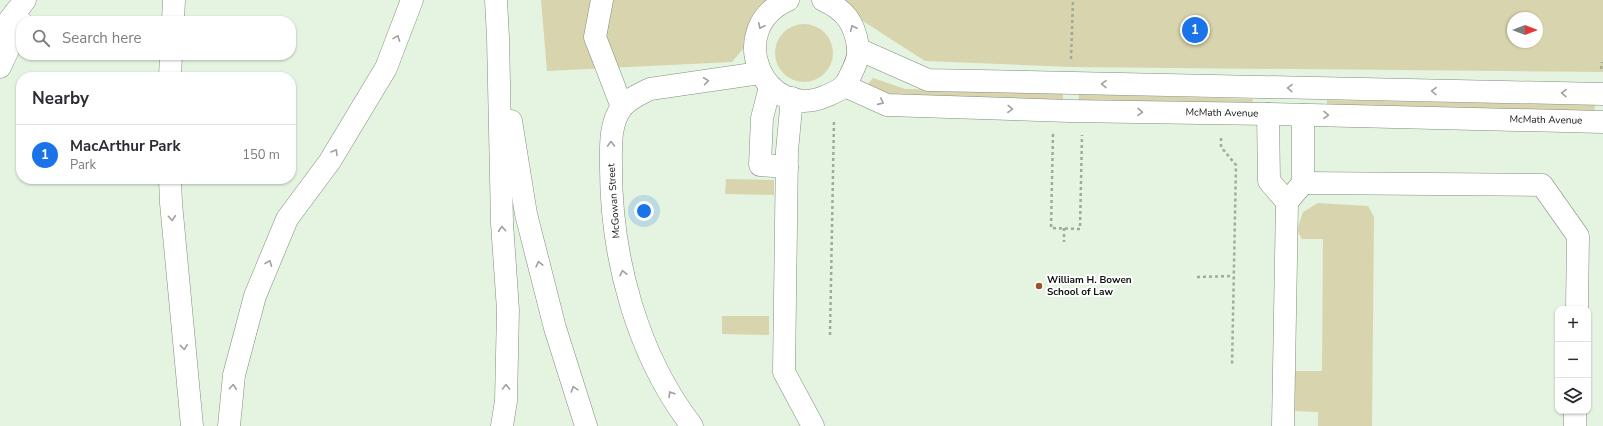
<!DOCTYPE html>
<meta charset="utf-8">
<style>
:root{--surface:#fff;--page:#f7f7f7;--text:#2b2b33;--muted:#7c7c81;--line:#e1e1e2;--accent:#1a73e8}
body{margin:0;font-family:"Nunito Sans",sans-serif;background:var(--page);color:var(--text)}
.controls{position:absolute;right:12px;bottom:12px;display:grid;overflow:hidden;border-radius:8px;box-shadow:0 1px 3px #0004}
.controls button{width:36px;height:36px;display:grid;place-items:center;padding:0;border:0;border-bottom:1px solid var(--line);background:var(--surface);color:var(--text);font:20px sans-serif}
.compass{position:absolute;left:1507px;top:12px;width:36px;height:36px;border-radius:50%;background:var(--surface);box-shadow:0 1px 3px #0004;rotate:90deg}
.you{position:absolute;left:644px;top:211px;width:14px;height:14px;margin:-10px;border:3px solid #fff;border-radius:50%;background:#1a73e8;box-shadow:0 0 0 6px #1a73e833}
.badge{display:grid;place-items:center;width:26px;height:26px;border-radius:50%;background:var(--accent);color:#fff;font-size:13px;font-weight:700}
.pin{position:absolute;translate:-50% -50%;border:2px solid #fff;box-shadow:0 1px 4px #0006}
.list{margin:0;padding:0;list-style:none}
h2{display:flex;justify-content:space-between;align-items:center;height:52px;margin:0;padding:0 16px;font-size:17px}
h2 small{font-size:13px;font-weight:400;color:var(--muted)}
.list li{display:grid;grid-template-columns:26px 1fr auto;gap:12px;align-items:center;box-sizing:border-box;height:60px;padding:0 16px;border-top:1px solid var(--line)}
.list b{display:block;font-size:15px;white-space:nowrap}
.list p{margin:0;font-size:13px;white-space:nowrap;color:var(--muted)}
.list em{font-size:13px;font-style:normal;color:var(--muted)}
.icon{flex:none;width:22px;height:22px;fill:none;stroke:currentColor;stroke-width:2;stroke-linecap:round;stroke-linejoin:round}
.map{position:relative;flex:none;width:1603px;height:426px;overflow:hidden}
.search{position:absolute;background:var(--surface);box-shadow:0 1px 3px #0004;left:16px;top:16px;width:280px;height:44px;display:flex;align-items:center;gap:10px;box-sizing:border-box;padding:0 14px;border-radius:16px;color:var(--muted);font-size:15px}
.panel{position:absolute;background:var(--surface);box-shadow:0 1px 3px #0004;left:16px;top:72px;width:280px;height:112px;border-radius:16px}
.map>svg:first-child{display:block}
.green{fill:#d8d5ae;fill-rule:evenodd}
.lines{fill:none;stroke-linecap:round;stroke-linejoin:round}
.minor-casing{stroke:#808e7c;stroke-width:23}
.highway-casing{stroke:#808e7c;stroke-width:23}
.path{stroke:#9eab9b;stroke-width:2.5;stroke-dasharray:3 3;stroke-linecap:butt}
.minor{stroke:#fff;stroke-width:22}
.highway{stroke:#fff;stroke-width:22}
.oneway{stroke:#9fa19e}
.poi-dot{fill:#99532a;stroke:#fff;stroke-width:1.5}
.labels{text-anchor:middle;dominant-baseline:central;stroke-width:4;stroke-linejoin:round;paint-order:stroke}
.street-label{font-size:10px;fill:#0e130d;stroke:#fff}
.poi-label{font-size:10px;font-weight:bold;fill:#0e130d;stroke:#fff;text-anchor:start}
</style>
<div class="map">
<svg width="1603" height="426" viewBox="0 0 1603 426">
<rect width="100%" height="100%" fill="#e4f4e0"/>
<g class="green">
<path d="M541,0h238l-26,30 -11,20 -10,12 -185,9z"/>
<path d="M834,0h769v72l-532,-5 -146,-6 -67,-43zM1513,18h24v24h-24z"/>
<circle cx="804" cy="53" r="29"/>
<path d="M873,78l32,11 158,5v9l-170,-5 -25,-14z"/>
<path d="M1079,94l174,5 -1,9 -174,-5z"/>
<path d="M1327,100l268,5 -1,11 -267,-5z"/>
<path d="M726,179l48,1v15l-49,-1z"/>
<path d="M1318,203l50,3 6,11 -2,209h-54v-14l-23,-1v-40h27l1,-132h-21l-5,-9 6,-18z"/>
<path d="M722,316h47v19l-47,-1z"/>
</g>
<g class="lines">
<defs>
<g id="minor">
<path d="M602,0l-7,37 27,70"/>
<path d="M788,0c-65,29 -24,123 38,96 11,-5 18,-7 23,-18 5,-10 11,-21 9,-32 -4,-24 -13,-36 -35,-46"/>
<path d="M858,49l70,31 675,14"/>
<path d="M845,86l42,19 182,6 199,3 335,8"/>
<path d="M770,87l-8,31 -2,47 27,2"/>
<path d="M792,98l-5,53 -3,221 29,54"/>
<path d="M1268,114l1,67 18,21"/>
<path d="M1303,183l239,2 36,51 -1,73"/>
<path d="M692,426c-55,-71 -81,-169 -81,-258 0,-20 -2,-44 11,-61 8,-9 18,-13 28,-18l110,-16"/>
<path d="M1283,426l4,-224 16,-19v-68"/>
<path d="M1575,426v-15"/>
</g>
<g id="highway">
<path d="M496,0l2,37 4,186 6,87 -2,91 -4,25"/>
<path d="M173,21l1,-21"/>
<path d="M1,31l24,-31"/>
<path d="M0,67l21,-45"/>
<path d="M170,77l1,-22"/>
<path d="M511,121l15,93 29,114 31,98"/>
<path d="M170,179l1,24 21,223"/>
<path d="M229,426l5,-51 21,-79 32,-77 43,-58 56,-93 26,-68"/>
</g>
</defs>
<use href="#minor" class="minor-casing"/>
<use href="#highway" class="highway-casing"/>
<g class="path">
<path d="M1071,59l2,-59"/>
<path d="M1601,69l1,-7"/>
<path d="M1053,134l-2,94 29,1 2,-94"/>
<path d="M1221,138v9l15,18 -4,201"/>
<path d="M1064,228v14"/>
<path d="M1197,277l36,-1"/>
<path d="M830,335l4,-215"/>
</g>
<use href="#minor" class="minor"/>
<use href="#highway" class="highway"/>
</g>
<defs><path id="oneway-chevron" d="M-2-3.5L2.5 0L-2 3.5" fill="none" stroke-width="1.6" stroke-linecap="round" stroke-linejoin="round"/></defs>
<g class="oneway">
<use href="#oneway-chevron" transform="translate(761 26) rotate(115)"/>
<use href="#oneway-chevron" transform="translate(853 28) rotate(-115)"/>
<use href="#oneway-chevron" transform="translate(397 38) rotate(-69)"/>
<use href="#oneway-chevron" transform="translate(706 81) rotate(-8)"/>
<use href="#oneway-chevron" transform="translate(1104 84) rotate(-179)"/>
<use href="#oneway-chevron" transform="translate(1290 88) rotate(-179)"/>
<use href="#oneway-chevron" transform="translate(1434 91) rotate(-179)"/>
<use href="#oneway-chevron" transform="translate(1564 93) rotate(-179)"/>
<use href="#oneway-chevron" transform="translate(881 102) rotate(24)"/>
<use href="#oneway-chevron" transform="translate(1010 109) rotate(2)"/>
<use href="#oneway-chevron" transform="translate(1140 112) rotate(1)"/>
<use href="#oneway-chevron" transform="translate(1326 115) rotate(1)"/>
<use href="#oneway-chevron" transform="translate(611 144) rotate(-90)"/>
<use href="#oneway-chevron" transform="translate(335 152) rotate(-59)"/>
<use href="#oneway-chevron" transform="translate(172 218) rotate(85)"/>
<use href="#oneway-chevron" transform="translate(502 229) rotate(-94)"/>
<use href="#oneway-chevron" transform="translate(269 263) rotate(-68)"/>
<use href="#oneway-chevron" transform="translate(539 264) rotate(-104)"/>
<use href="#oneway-chevron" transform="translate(623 273) rotate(-102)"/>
<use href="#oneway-chevron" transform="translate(184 347) rotate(84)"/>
<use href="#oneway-chevron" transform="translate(233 387) rotate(-85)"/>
<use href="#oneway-chevron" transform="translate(506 387) rotate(-89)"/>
<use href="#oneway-chevron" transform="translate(574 389) rotate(-108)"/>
<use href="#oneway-chevron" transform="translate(671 394) rotate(-122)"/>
</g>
<circle class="poi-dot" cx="1039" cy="286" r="4"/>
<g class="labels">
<g class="street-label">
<text transform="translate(1222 113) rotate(1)">McMath Avenue</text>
<text transform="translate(1546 120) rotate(1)">McMath Avenue</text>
<text transform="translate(614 201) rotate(-94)">McGowan Street</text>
</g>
<g class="poi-label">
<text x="1047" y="280">William H. Bowen<tspan x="1047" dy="12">School of Law</tspan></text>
</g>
</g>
</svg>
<div class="controls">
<button>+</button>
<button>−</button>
<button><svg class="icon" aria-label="layers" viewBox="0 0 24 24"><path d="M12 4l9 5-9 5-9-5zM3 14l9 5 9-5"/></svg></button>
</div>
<svg class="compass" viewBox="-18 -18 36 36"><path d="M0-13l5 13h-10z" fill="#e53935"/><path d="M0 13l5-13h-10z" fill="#7c7c81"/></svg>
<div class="you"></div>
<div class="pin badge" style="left:1195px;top:30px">1</div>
<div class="search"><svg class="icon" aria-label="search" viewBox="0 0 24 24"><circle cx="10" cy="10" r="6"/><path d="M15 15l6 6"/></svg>Search here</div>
<section class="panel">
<h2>Nearby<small></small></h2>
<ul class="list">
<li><span class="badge">1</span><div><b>MacArthur Park</b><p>Park</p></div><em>150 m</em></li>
</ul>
</section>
</div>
